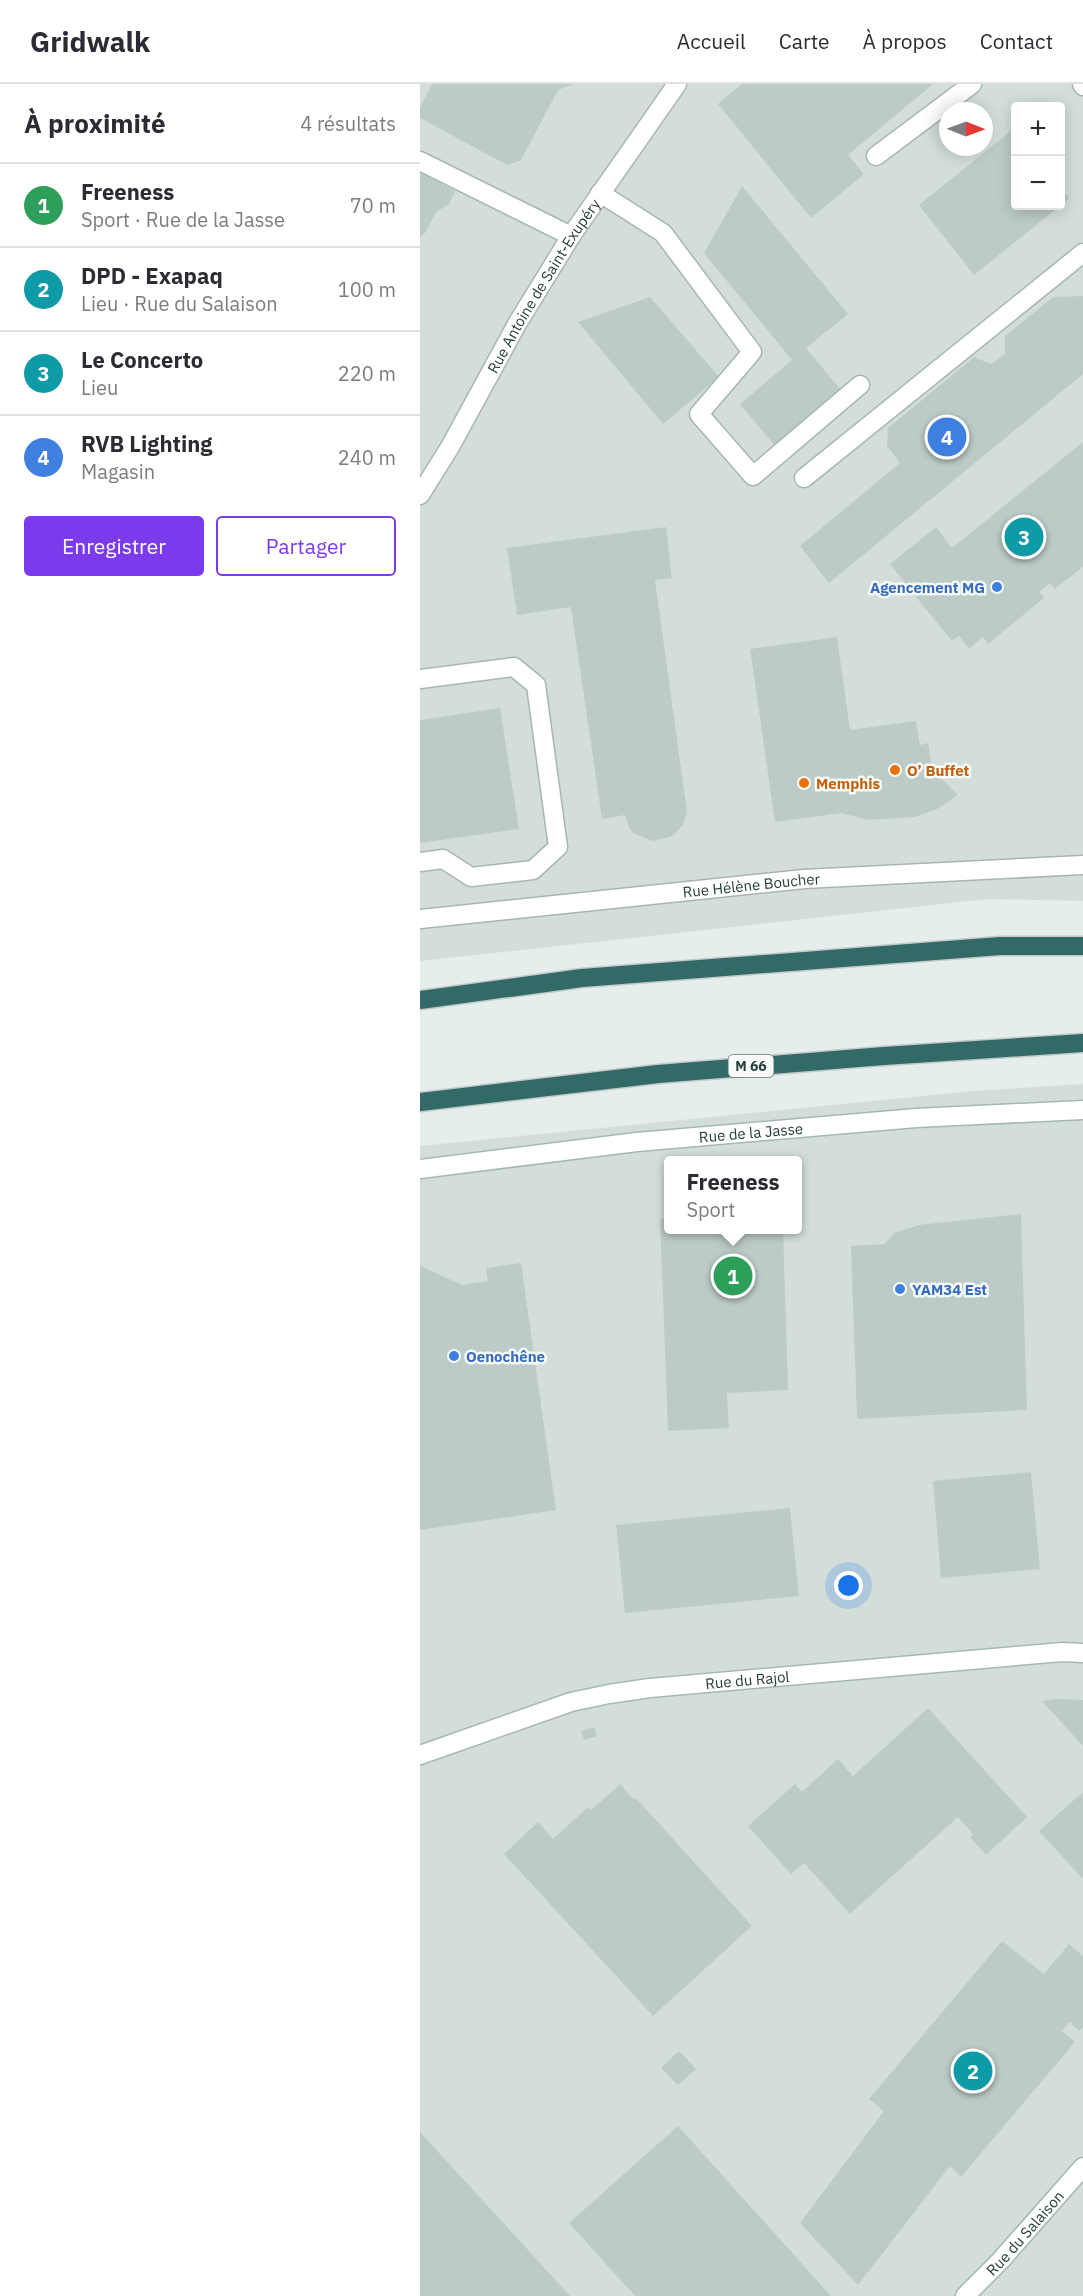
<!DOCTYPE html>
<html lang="fr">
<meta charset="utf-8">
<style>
:root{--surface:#fff;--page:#f7f7f7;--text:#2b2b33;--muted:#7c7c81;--line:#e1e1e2;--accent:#7c3aed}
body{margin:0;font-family:"IBM Plex Sans",sans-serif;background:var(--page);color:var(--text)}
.controls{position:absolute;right:18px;top:18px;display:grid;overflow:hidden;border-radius:6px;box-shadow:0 3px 15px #0003}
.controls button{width:54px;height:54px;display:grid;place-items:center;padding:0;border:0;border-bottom:2px solid var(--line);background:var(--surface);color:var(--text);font:30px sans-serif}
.compass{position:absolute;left:519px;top:18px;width:54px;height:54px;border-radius:50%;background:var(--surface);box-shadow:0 3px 15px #0003;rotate:91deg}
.you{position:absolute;left:429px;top:1502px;width:21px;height:21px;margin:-15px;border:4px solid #fff;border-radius:50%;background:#1a73e8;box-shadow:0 0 0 9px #1a73e833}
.badge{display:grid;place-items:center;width:39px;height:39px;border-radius:50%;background:var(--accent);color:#fff;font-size:20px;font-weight:700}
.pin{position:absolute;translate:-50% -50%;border:3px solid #fff;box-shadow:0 2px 6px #0006}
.popup{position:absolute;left:244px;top:1072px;width:138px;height:78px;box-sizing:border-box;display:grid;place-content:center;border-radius:6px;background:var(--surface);filter:drop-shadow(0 2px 4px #0005);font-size:20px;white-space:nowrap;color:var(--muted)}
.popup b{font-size:22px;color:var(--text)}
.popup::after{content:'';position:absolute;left:50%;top:100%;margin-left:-12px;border:12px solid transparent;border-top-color:var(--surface)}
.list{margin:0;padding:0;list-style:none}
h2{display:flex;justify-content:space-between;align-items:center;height:78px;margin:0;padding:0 24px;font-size:26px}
h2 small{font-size:20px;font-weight:400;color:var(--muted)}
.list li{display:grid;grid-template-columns:39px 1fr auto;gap:18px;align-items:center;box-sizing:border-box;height:84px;padding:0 24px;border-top:2px solid var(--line)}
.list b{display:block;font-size:22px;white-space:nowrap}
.list p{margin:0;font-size:20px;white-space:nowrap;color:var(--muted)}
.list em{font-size:20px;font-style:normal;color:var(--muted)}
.actions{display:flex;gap:12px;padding:18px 24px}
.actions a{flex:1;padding:14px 0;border:2px solid var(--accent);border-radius:6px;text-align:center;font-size:21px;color:var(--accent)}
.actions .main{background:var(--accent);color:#fff}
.map{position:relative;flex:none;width:663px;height:2212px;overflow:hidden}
header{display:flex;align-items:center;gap:36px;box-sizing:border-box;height:84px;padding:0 30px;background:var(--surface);border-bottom:2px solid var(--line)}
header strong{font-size:28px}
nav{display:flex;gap:33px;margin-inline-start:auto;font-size:21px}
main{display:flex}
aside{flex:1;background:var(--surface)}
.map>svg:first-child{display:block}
.built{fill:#d3dedb;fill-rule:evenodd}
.building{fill:#bdcbc8}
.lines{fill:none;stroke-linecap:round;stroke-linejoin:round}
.lane-casing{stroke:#a8b6b3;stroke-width:21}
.street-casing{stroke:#a8b6b3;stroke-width:21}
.secondary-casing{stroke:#a4b9b5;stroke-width:21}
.highway-casing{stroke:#c2c9c8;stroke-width:21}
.lane{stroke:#fff;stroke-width:18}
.street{stroke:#fff;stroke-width:18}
.secondary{stroke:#fff;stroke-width:18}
.highway{stroke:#326a68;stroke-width:18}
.shop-dot{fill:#3f7fe0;stroke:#f6faf9;stroke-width:2}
.food-dot{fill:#e8710a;stroke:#f6faf9;stroke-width:2}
.labels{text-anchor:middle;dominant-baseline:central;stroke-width:5;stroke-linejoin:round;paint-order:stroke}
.shield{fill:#f6faf9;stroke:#647775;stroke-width:1.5}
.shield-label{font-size:14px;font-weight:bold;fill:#253f3c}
.street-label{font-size:15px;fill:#253f3c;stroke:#f6faf9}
.shop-label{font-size:15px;font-weight:bold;fill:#366cbe;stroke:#f6faf9;text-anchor:start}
.food-label{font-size:15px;font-weight:bold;fill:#c56008;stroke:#f6faf9;text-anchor:start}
</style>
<header>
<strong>Gridwalk</strong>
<nav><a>Accueil</a><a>Carte</a><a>À propos</a><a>Contact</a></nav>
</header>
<main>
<aside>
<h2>À proximité<small>4 résultats</small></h2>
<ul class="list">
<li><span class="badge" style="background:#2e9e5b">1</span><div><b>Freeness</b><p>Sport · Rue de la Jasse</p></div><em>70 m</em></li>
<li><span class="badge" style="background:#0f9aa8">2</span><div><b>DPD - Exapaq</b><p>Lieu · Rue du Salaison</p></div><em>100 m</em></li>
<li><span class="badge" style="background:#0f9aa8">3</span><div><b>Le Concerto</b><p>Lieu</p></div><em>220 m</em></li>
<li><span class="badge" style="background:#3f7fe0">4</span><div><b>RVB Lighting</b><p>Magasin</p></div><em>240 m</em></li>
</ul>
<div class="actions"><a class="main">Enregistrer</a><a>Partager</a></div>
</aside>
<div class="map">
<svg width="663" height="2212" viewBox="0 0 663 2212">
<rect width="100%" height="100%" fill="#e5eeeb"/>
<g class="built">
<path d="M0,0h663v817l-95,-2 -568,62zM596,22h44v100h-44zM528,27h36v36h-36z"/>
<path d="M663,1000v1212h-663v-1150l553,-55zM248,1076h130v70h-130z"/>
</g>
<g class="building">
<path d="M12,0h141l-15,6 -37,70 -14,5 -87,-47v-10z"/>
<path d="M322,0h191l-85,71 16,19 -53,44 -93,-114z"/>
<path d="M592,46l4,4v72h44l-86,69 -55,-70z"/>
<path d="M0,88l35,19 -6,13 -13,8 -11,21 -5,4z"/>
<path d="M322,102l106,128 -42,34 35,42 -66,56 -35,-42 52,-44 -88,-107z"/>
<path d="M640,104l9,10 -9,7z"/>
<path d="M663,212v78l-254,209 -29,-37 100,-83 -13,-17 1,-18 86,-71 17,7 14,-10v-18l48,-39z"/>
<path d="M230,213l69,80 -56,47 -85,-102z"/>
<path d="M663,358v125l-28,22 -5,-6 -11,9 5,6 -56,46 -5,-7 -14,12 -10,-13 -7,5 -36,-44 6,-6 -8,-10 -6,5 -18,-22 46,-37 16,21z"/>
<path d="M246,443l6,51 -17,2 32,232 -4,13 -10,11 -20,5 -20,-8 -4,-6 -4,-12 -23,4 -31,-212 -54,8 -10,-67z"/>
<path d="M417,553l13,93 66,-9 4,24 8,-2 4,26 26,26 -21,14 -22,8 -47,3 -27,-7 -66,9 -25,-173z"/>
<path d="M80,624l19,121 -99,14v-123z"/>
<path d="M601,1130l6,196 -170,9 -6,-173 34,-2 9,-11 25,-8z"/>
<path d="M248,1134v12h115l5,160 -61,3 2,35 -61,3 -8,-212z"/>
<path d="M101,1179l35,247 -136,20v-264l43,19 25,-4 -2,-13z"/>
<path d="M611,1388l9,97 -99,9 -8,-97z"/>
<path d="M370,1424l9,88 -174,17 -9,-88z"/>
<path d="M637,1615l26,1v46l-41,-45z"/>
<path d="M508,1624l99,109 -41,38 -16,-18 3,-3 -15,-17 -108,97 -46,-51 -13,11 -43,-48 47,-42 7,8 36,-33 15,17z"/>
<path d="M174,1643l3,9 -13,4 -3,-9z"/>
<path d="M200,1700l14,16 2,-2 116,128 -99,90 -149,-162 34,-32 15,17 35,-32 3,3z"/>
<path d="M663,1708v87l-44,-48z"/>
<path d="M582,1857l42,33 25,-30 14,12v71l-4,4 -9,-9 -8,9 13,11 -114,135 -11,-11 -92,119 -58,-62 84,-112 -15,-12z"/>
<path d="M259,1967l17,18 -18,16 -17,-17z"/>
<path d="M258,2042l153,170h-196l-66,-73z"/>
<path d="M0,2048l120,131 30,33h-150z"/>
</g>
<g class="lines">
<defs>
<g id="lane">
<path d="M456,72l96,-72"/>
<path d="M0,77l151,75"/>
<path d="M180,109l63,40 89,119 -53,62 54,62 107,-91"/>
<path d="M384,394l279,-225"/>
<path d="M0,595l94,-12 22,18 22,162 -25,23 -62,7 -28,-18 -23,3"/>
</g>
<g id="street">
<path d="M662,0l1,2"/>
<path id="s1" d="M0,411l30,-48 67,-123 54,-88 106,-152"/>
<path id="s2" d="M0,835l384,-40 279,-14"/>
</g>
<g id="secondary">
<path id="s3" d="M0,1085l217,-27 279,-24 167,-8"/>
<path id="s4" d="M0,1671l151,-53 38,-8 41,-6 412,-36 21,1"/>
<path id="s5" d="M545,2212l36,-36 82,-93"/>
</g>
<g id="highway">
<path d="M0,916l162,-22 418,-32h83"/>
<path d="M0,1018l238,-28 226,-18 199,-13"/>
</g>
</defs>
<use href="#lane" class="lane-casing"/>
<use href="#street" class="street-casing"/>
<use href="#secondary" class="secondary-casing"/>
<use href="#highway" class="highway-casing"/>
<use href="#lane" class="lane"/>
<use href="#street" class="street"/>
<use href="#secondary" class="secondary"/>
<use href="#highway" class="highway"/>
</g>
<g class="shop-dot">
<circle cx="577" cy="503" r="6"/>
<circle cx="480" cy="1205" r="6"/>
<circle cx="34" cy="1272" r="6"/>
</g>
<g class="food-dot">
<circle cx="475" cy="686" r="6"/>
<circle cx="384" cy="699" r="6"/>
</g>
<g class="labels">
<rect class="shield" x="308.5" y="971" width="45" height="22" rx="4.5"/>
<g class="shield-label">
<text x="331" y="982">M 66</text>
</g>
<g class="street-label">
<text stroke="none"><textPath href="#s1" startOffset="243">Rue Antoine de Saint-Exupéry</textPath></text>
<text stroke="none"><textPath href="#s2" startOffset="333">Rue Hélène Boucher</textPath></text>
<text stroke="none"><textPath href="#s3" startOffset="333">Rue de la Jasse</textPath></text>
<text stroke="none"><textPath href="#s4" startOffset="338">Rue du Rajol</textPath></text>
<text stroke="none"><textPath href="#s5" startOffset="87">Rue du Salaison</textPath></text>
</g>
<g class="shop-label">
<text x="565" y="503" text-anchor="end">Agencement MG</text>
<text x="492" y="1205">YAM34 Est</text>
<text x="46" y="1272">Oenochêne</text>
</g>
<g class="food-label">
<text x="487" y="686">O’ Buffet</text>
<text x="396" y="699">Memphis</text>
</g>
</g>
</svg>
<div class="controls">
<button>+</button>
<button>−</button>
</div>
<svg class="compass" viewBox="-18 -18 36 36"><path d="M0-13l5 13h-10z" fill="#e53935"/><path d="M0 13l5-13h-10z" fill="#7c7c81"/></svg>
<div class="you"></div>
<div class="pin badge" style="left:313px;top:1192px;background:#2e9e5b">1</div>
<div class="popup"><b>Freeness</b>Sport</div>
<div class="pin badge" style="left:553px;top:1987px;background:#0f9aa8">2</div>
<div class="pin badge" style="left:604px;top:453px;background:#0f9aa8">3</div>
<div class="pin badge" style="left:527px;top:353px;background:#3f7fe0">4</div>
</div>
</main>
